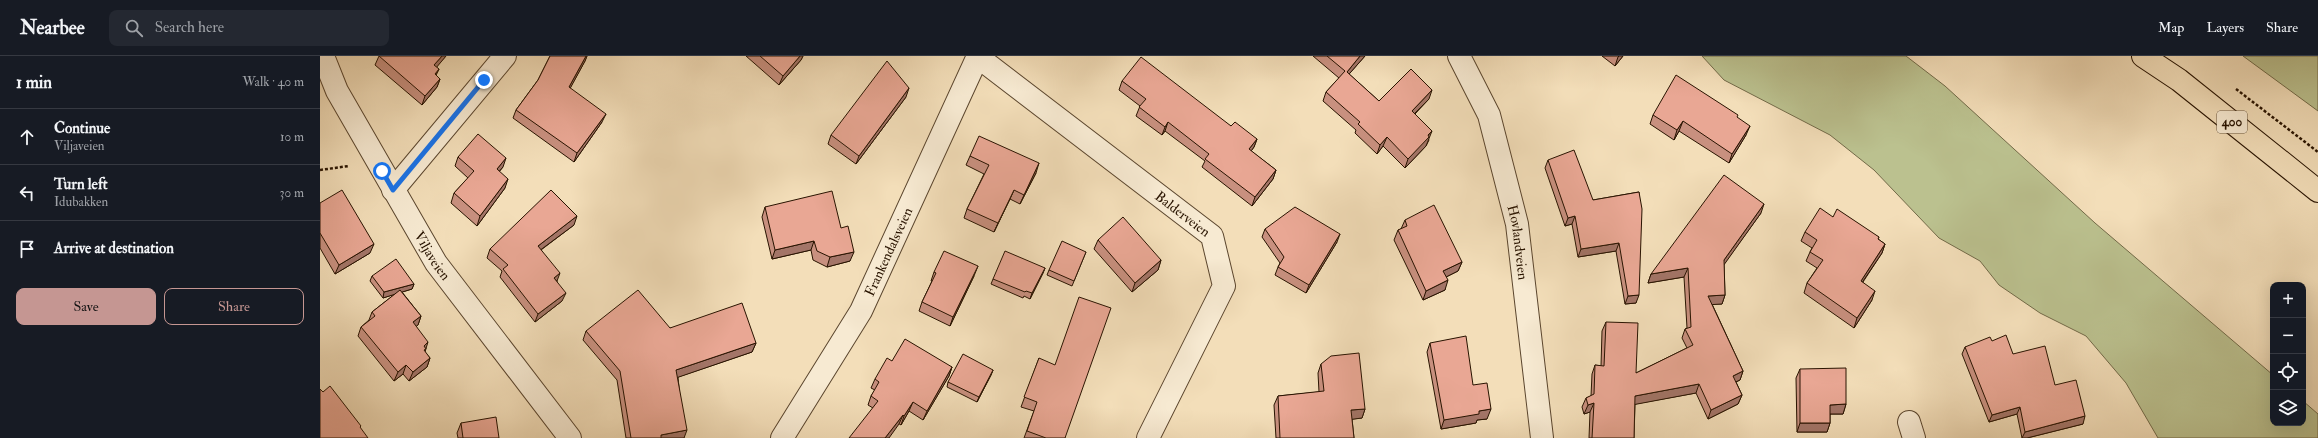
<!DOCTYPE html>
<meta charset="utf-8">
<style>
:root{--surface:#171b24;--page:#242831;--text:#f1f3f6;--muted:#9ea1a6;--line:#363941;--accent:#c59692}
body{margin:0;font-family:"IM FELL Double Pica",serif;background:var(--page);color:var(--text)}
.controls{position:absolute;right:12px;bottom:12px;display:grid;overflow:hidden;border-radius:8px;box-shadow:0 4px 16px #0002}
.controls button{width:36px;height:36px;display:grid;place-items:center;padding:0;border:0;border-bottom:1px solid var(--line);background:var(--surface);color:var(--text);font:20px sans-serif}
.stop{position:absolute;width:12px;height:12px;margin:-9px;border:3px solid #1a73e8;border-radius:50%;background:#fff}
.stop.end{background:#1a73e8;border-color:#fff;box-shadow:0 1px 4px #0008}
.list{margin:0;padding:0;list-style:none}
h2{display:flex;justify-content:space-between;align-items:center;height:52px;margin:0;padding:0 16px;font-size:17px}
h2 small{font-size:13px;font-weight:400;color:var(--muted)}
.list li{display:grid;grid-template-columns:26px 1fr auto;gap:12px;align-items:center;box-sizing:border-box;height:56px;padding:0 16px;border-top:1px solid var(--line)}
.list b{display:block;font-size:15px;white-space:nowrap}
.list p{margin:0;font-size:13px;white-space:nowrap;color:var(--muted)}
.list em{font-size:13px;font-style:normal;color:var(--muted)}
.actions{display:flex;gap:8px;padding:12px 16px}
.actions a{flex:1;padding:9px 0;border:1px solid var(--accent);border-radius:8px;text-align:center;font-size:14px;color:var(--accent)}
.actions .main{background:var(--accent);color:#111}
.icon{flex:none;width:22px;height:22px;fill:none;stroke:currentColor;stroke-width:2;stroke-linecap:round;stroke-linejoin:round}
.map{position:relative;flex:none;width:1998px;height:382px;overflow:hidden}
header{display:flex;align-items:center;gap:24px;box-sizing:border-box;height:56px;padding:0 20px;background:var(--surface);border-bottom:1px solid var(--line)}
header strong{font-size:19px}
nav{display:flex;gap:22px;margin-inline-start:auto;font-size:14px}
.search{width:280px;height:36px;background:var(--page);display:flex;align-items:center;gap:10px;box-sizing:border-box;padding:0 14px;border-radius:8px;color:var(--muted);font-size:15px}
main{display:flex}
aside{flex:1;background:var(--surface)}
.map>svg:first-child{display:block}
.green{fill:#bbc18f;stroke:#726a48}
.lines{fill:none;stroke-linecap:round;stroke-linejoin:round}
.minor-casing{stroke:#5b462e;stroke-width:24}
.trunk-casing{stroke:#281300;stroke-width:24}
.path{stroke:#281300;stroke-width:2.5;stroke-dasharray:3 2;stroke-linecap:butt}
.minor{stroke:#f7ead2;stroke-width:22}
.trunk{stroke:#f3deb9;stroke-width:22}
.wall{fill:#c8907f;stroke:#281300}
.shaded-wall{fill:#a37568;stroke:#281300}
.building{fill:#e9a794;stroke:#281300}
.route{stroke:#1a73e8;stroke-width:5}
.labels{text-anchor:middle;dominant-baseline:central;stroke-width:3;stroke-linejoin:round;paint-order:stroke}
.shield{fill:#f7ead2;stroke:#66543f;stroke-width:1}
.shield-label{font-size:13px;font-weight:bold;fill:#281300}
.street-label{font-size:14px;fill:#281300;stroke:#f7ead2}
</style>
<header>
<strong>Nearbee</strong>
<div class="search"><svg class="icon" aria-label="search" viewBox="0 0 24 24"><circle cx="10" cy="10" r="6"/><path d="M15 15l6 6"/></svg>Search here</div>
<nav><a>Map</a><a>Layers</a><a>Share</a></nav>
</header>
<main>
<aside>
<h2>1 min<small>Walk · 40 m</small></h2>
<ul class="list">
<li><svg class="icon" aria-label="ahead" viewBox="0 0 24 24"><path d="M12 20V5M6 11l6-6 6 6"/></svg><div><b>Continue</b><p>Viljaveien</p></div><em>10 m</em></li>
<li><svg class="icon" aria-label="left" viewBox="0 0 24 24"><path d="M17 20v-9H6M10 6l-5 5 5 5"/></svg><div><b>Turn left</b><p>Idubakken</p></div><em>30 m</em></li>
<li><svg class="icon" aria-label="arrive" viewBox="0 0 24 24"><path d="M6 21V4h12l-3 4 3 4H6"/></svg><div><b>Arrive at destination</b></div></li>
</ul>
<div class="actions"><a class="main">Save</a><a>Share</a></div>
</aside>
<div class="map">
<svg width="1998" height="382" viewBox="0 0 1998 382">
<rect width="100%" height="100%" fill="#f3deb9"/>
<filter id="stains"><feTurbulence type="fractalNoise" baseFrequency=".005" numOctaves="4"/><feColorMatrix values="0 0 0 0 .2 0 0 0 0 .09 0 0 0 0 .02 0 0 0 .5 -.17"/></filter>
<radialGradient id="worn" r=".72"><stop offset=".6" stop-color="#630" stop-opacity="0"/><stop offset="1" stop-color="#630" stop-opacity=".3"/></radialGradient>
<g class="green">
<path d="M1382,0h204l39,30 150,137 178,152v48h30v-22l15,13v24h-160l-32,-55 -40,-47 -46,-23 -41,-28 -19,-24 -41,-23 -65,-68 -44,-35 -106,-55z"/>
<path d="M1923,0h75v55z"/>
</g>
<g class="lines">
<defs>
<g id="minor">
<path id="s1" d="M3,0l14,35 99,172 134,175"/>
<path id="s2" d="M1139,0l30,59 28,109 25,214"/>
<path id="s3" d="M658,1l234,179 12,50 -76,152"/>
<path d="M73,134l112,-134"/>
<path d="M1589,366l5,16"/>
<path id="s4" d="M462,382l79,-127 117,-255"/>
</g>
<path id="trunk" d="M1823,0l36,24 139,111"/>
</defs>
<use href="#minor" class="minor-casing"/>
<use href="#trunk" class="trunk-casing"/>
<g class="path">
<path d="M1916,33l82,63"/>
<path d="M0,114l29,-4"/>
</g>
<use href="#minor" class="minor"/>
<use href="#trunk" class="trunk"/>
</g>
<g class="wall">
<path d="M59,0h67l-10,11 3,2 -3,6 4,4 -3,8 -15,18 -47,-40z"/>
<path d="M230,0h37l-2,5 -15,27 32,34 -28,40 -61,-44 3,-8 22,-30z"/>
<path d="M426,0h57l-2,4 -22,25z"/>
<path d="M993,0h52l-16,18 30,27 50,-2 -14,15 14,26 -3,6 -21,22 -22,-22 -6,8 -22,-21 1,-3 -33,-29 3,-9 13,-14z"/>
<path d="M1282,0h21l-8,10z"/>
<path d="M802,25l109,45 26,13 -3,8 -3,4 25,19 -3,9 -21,27 -50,-39 3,-6 -40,-30 -3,4 -26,-19 4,-10 -21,-16z"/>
<path d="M586,41l-50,67 -28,-20 3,-9z"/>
<path d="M1333,59l84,2 9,18 -17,28 -50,-32 -5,9 -24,-16z"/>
<path d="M650,100l66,17 -16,31 -10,-5 -16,33 -30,-14 3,-9 17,-35 -18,-9z"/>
<path d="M138,101l45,10 -4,5 6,16 -28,38 -26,-23 3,-10 14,-15 -13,-12z"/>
<path d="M1228,104l45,40 46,-8 -3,111 -11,1 -9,-53 -38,6 -6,-33 -7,2 -20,-58z"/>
<path d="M0,147l50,50 -35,21 -15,-26z"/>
<path d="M445,151l76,21 9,33 -23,6 -14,-7 -2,-10 -39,9 -10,-42z"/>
<path d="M1441,157l-37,51 1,31 -3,9h-10l31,67 -3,9 -4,2 6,13 -4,9 -30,15 -12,-26 -61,11 -1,34h-45l1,-26 -6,2 -2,-7 4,-9 5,-2 1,-22 3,-9 6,1 1,-35 4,-9 30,51 51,-25 -5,-10 3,-9 2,-1 -3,-51 -36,6 3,-9z"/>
<path d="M1513,161l46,20 -1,2 7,5 -3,9 -19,29 9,18 -18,28 -50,-35 3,-10 10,-15 -11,-7 4,-9 2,-4 -11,-7 4,-9z"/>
<path d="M1085,164l57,42 -4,9 -12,6 -1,13 -22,10 -29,-60 4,-10 3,-1z"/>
<path d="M254,169l-33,25 16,31 5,20 -27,21 -35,-45 2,-6 -15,-13 3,-9z"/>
<path d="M945,173l72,13 -31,51 -31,-18 3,-8 2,-4 -18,-26z"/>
<path d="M778,184l63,20 -3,10 -26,22 -38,-43z"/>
<path d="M766,196l-14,34 -25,-11 2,-5z"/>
<path d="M725,212l-2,5 -13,26 -6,-3 -1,2 -32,-14 2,-5z"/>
<path d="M614,216l40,4 -24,50 -31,-15 3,-9 10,-21h-1z"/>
<path d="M52,220l42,8 -2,5 -10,3 19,24 -3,9 -2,1 10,22 -1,4 5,6 -3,9 -18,14 -6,-7 -9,7 -36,-45 3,-9 8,-7 3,-8 23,-18 -12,4 -13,-17z"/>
<path d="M350,272l86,15 -4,9 -74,25 6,61h-58l-9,-58 -34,-40 3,-9z"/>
<path d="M1110,287l43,42 14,34 -10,1 -1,3 -35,6 -14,-77z"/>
<path d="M1645,291l48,7 42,31 28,39 -56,14h-5l-5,-24 -28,8 -27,-68z"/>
<path d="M719,302l26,80h-41l10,-27 -13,-4z"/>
<path d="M572,305l60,6 -3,9 -26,44 -14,-9 -8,14 -33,-20 3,-9 4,-6 -4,-2 4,-9z"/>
<path d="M1001,308l44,45 -3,9 -10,1 2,19h-78l-2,-33 4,-9 41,-4 -1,-19z"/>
<path d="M1480,313l46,35 -3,10h-13v9l-3,9h-30l-1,-54z"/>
<path d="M673,314l-2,5 -14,27 -30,-15 1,-5z"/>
<path d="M141,367l38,15h-41l-1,-5z"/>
</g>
<g class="shaded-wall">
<path d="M122,0h4l-15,18 3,-9z"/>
<path d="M266,0h1l-2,5 -19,35 3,-9z"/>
<path d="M480,0h3l-2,4 -22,25 4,-9z"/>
<path d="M1040,0h5l-22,25 4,-9z"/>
<path d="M1299,0h4l-8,10 3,-9z"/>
<path d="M119,13l-4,8v-3z"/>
<path d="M120,23l-3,8 -15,18 3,-9z"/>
<path d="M589,32l-3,9 -50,67 3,-8z"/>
<path d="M1112,34l-3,9 -21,21 4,-9z"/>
<path d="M286,58l-4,8 -28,40 3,-9z"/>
<path d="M1363,65l-4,10 -5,9 3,-10z"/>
<path d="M848,66l-3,9 -3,4 3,-8z"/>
<path d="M1430,70l-4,9 -17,28 3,-9z"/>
<path d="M1112,75l-6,15 -21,22 3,-9z"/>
<path d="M1067,81l-4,9 -6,8 3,-9z"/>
<path d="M937,83l-3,8 -8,11 3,-9z"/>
<path d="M186,102l-3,9 -10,11 4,-9z"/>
<path d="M719,107l-3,10 -16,31 4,-9z"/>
<path d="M956,114l-3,9 -21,27 3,-9z"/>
<path d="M188,123l-3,9 -28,38 3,-10z"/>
<path d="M694,134l-4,9 -16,33 4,-9z"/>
<path d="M1444,148l-3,9 -40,56 3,-9z"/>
<path d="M257,160l-3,9 -39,29 3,-8z"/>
<path d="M1255,160l-3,8 -7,2 3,-8z"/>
<path d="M1020,178l-3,8 -31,51 3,-8z"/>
<path d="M494,185l-3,9 -39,9 3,-9z"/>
<path d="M1299,187l-3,8 -38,6 3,-8z"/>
<path d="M54,188l-4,9 -35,21 4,-9z"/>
<path d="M1565,188l-3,9 -25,37 4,-9z"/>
<path d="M534,196l-4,9 -23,6 3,-10z"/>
<path d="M841,204l-3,10 -26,22 3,-9z"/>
<path d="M1142,206l-4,9 -18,9 3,-9z"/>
<path d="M658,210l-4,10 -24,50 3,-9z"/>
<path d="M725,212l-2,5 -13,26 2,-6z"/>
<path d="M1368,212l-4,9 -36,6 3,-9z"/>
<path d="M240,217l-3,8 -3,-3z"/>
<path d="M1128,224l-3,10 -22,10 3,-9z"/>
<path d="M94,228l-2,5 -29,9 1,-6z"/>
<path d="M1555,235l-3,9 -18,28 3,-10z"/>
<path d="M246,237l-4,8 -27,21 3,-8z"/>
<path d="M1319,239l-3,8 -11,1 3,-8z"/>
<path d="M1405,239l-3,9 -17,1 3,-9z"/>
<path d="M101,260l-3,9 -9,7 4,-10z"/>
<path d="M108,286l-5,16 1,-12z"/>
<path d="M436,287l-4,9 -79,27 3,-9z"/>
<path d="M110,302l-3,9 -18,14 4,-9z"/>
<path d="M86,309l-3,9 -9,7 4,-9z"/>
<path d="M632,311l-3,9 -26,44 4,-9z"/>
<path d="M673,314l-2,5 -14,27 2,-5z"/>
<path d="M1423,315l-3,9 -11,5 4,-9z"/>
<path d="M1379,328l-3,9 -64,12 3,-9z"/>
<path d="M1422,339l-4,9 -30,15 3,-9z"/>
<path d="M593,346l-4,9 -8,14 3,-9z"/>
<path d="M1274,347l-4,9 -6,2 4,-9z"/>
<path d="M1526,348l-3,10h-17l4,-9z"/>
<path d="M1700,351l-3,7 -28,8 3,-7z"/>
<path d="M1045,353l-3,9 -15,2 4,-10z"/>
<path d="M1171,353l-4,10 -10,1 -1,3 -35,6 3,-9 35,-9z"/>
<path d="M583,359l-4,9 -10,14h-4z"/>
<path d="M1765,360l-2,8 -56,14h-5l3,-6z"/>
<path d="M1480,367h30l-3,9h-30z"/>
<path d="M367,374l-3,8h-24l1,-3z"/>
</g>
<g class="building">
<path d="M59,0h63l-8,9 5,4 -4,5 5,5 -15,17z"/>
<path d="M230,0h36l-17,31 37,27 -29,39 -61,-43 22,-30z"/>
<path d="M440,0h40l-17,20z"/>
<path d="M1007,0h33l-13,16 32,29 32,-32 21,21 -20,21 20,20 -4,4 1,2 -21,22 -21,-22 -7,8 -22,-21 2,-2 -34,-30 19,-21z"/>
<path d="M821,1l90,69 4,-4 22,17 -8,10 27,21 -21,27 -50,-38 4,-5 -41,-32 -3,5 -26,-20 7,-8 -24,-18z"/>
<path d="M567,5l22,27 -50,68 -28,-21z"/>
<path d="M1356,19l62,40 -1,2 13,9 -18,28 -49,-33 -6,9 -24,-15z"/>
<path d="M158,78l28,24 -9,11 11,10 -28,37 -26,-23 20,-22 -16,-14z"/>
<path d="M659,80l60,27 -15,32 -10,-5 -16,33 -31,-14 22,-44 -19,-9z"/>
<path d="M1254,94l19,50 46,-8 3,17 -3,86 -11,1 -9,-53 -38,6 -6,-33 -7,2 -20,-58z"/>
<path d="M1404,119l40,29 -40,56 1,35 -17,1 35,75 -10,5 9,19 -31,15 -12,-26 -64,12 -1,42h-42l2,-35 -6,2 -2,-7 8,-4 1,-29 9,1 2,-44 32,1 -2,50 57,-28 -8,-16 6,-2 -3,-59 -37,6z"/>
<path d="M22,134l32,54 -35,21 -19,-32v-30z"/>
<path d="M231,134l26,26 -39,30 22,27 -6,5 12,15 -28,21 -35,-45 5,-4 -18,-16z"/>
<path d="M512,135l9,37 7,-2 6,26 -24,5 -13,-6 -3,-10 -39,9 -10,-43z"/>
<path d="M1114,149l28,57 -19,9 5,9 -22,11 -28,-61 9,-4 -2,-6z"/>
<path d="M975,151l45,27 -31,51 -31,-18 6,-10 -19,-28z"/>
<path d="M1500,152l13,9 4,-8 42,28 -1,2 7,5 -24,37 14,10 -18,27 -50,-35 16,-23 -13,-8 7,-12 -12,-8z"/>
<path d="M803,161l38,43 -26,23 -37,-43z"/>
<path d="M742,185l24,11 -12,29 -25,-11z"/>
<path d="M624,195l34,15 -25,51 -31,-15 14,-29 -2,-1z"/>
<path d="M685,195l40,17 -13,25 -6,-2 -1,1 -32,-13z"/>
<path d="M76,203l18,25 -30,8 -12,-16z"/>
<path d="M80,234l21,26 -8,6 15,20 -4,4 2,3 -2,1 6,8 -17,14 -7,-7 -8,7 -37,-45 14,-11 -3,-4z"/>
<path d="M318,234l32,38 72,-25 14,40 -80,27 11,60 -26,5v3h-30l-11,-67 -34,-40z"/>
<path d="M759,241l32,11 -46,130h-19l-19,-7 10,-29 -13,-5 15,-39 16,7z"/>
<path d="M1686,279l7,19 32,-8 10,39 21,-5 9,36 -60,16 -5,-25 -28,8 -27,-68 25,-10 2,4z"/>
<path d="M1146,280l7,49 14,-2 4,26 -12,2v3l-35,6 -14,-77z"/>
<path d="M585,283l47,28 -25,44 -14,-9 -9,14 -1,-1 -18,23h-36l29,-37 -7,-5 8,-14 -4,-3 12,-21 5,3z"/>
<path d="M1039,297l6,56 -14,1 3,28h-74l-2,-42 46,-5 -3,-27 10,-8z"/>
<path d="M643,298l30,16 -14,27 -31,-15z"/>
<path d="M1526,312v36l-16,1v18h-30v-54z"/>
<path d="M10,330l31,40 -1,1 8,11h-48v-49l3,3z"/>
<path d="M176,361l3,21h-36l-2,-15z"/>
</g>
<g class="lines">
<path class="route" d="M62,115l11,19 91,-110"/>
</g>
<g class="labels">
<rect class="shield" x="1897" y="55" width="30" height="22" rx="3"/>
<g class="shield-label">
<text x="1912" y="66">400</text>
</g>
<g class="street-label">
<text stroke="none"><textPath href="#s3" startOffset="258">Balderveien</textPath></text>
<text stroke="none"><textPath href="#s2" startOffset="197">Hovlandveien</textPath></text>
<text stroke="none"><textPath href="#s4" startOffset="215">Frankendalsveien</textPath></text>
<text stroke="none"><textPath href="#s1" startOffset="228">Viljaveien</textPath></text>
</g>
</g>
<rect width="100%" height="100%" filter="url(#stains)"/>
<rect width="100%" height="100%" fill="url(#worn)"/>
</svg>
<div class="controls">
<button>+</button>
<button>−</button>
<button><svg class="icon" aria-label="locate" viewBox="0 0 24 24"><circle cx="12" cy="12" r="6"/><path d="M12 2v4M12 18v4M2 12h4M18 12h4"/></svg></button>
<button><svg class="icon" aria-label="layers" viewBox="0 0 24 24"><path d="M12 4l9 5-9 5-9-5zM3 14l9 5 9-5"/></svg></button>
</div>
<div class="stop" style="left:62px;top:115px"></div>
<div class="stop end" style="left:164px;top:24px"></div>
</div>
</main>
